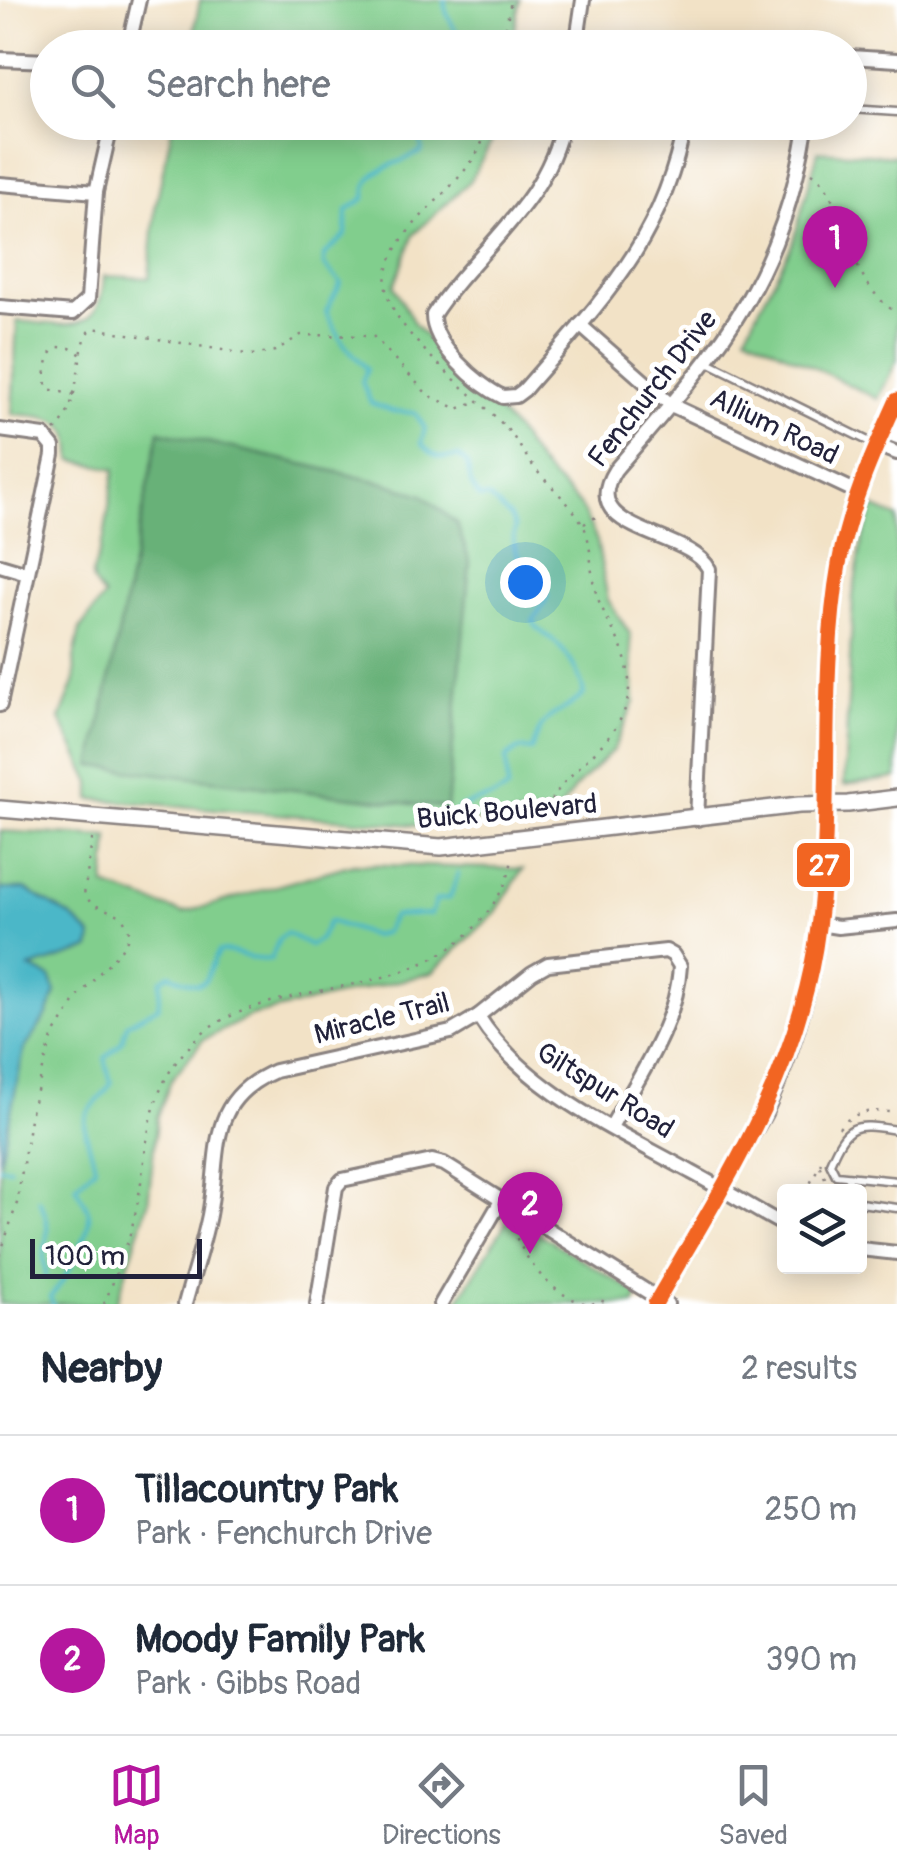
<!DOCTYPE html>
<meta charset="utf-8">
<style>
:root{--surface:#fff;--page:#f2f2f3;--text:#1f2937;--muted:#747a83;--line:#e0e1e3;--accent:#b5179e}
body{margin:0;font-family:Pangolin,sans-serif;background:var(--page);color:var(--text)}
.controls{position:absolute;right:30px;bottom:30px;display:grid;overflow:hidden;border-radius:10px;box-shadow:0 5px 25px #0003}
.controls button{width:90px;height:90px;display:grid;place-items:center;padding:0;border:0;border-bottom:2px solid var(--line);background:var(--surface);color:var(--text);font:50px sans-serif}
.scale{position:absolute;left:30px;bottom:25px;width:172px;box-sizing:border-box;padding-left:10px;border:5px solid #22223b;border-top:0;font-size:28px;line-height:35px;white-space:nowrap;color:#22223b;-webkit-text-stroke:8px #fff;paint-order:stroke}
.you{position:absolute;left:525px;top:582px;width:35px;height:35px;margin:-25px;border:8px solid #fff;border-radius:50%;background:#1a73e8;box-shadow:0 0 0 15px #1a73e833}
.badge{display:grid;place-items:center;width:65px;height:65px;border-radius:50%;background:var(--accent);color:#fff;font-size:32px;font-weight:700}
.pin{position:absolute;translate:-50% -82px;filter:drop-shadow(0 2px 5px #0008)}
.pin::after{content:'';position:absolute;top:52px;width:35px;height:30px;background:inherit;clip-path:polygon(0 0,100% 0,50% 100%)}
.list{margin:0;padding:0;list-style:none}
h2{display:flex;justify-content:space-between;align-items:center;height:130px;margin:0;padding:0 40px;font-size:42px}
h2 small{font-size:32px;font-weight:400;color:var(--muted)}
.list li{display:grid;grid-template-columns:65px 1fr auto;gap:30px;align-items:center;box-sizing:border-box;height:150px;padding:0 40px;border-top:2px solid var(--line)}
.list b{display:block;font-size:38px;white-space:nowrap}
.list p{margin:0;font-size:32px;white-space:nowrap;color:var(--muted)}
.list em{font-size:32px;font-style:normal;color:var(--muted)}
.icon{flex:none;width:55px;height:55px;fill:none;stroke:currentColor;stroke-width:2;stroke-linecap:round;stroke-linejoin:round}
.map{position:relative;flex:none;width:897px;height:1304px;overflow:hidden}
.search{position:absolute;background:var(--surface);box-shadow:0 5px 25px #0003;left:30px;right:30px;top:30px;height:110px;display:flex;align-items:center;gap:25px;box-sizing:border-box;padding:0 35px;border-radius:55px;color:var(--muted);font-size:38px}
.sheet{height:430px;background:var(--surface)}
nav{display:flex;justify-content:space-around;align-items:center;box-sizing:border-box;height:140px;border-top:2px solid var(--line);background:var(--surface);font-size:28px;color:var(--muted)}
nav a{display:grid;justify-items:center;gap:5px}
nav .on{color:var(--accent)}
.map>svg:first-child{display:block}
.green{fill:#81ce8d;stroke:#527864;stroke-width:2.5}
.forest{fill:#68b178;stroke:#456a5a;stroke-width:2.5}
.water{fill:#4bb7c8;stroke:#366c82;stroke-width:2.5}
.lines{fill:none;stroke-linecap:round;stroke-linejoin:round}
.stream{stroke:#4bb7c8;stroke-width:4}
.service-casing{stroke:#8a8280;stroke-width:11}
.minor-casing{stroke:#8a8280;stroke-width:18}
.tertiary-casing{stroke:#8a8280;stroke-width:20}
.path{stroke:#8a8280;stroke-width:2.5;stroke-dasharray:2.5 8;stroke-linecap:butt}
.service{stroke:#fff;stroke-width:6}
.minor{stroke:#fff;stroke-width:12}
.tertiary{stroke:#fff;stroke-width:15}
.bus-1-casing{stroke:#fff;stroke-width:22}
.bus-1{stroke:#f26522;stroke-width:15}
.labels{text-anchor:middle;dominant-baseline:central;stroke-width:10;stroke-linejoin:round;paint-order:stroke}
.street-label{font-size:28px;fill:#22223b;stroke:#fff}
.line-badge{stroke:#fff;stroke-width:4}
.badge-label{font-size:28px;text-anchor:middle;font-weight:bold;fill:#fff}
</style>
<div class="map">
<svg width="897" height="1304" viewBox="0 0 897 1304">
<rect width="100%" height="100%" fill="#fff"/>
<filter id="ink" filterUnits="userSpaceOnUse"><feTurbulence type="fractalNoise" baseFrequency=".01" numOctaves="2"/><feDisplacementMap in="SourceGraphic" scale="20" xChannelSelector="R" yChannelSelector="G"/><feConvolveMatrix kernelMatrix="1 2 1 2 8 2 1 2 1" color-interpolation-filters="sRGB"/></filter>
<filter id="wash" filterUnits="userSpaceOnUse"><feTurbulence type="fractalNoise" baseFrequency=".0048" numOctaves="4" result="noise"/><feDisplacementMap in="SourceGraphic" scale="40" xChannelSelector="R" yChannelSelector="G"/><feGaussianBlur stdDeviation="2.25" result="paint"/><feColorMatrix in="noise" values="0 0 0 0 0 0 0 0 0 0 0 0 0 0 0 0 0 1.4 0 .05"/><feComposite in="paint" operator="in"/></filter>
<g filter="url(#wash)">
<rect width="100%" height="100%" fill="#f2e2c6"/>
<g class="green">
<path d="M200,0h320l-8,47h-321z"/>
<path d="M173,123h324l-4,16 -24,43 -55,52 -20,52 21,39 101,106 25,36 39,38 17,36 11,59 22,34 5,68 -22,48 -39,39 -15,22 -134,15 -334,-27v-16l-31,-64 15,-39 -1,-22 6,-29 24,-32 -11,-15 -1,-7 12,-37 11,-69 -43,-9c2,-45 -25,-43 -60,-46l5,-93c46,3 84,17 87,-45l45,2 6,-69z"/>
<path d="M818,151l79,5v204l-19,39 -132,-65 47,-91z"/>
<path d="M873,507l24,10v261l-53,7 9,-189 9,-55z"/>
<path d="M0,831l109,6 -4,49 78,27 170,-49 170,5 -27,43 -64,61 -181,43 -48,24 -32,40 -14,38 -9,85 -32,101h-116z"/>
<path d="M510,1216l125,76 3,5 -4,7h-178z"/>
</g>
<path class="forest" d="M159,431l226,52 38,12 34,29 13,39 -23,245 -355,-42z"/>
<path class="water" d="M0,889h25l47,28 20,19 -2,13 -60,19 20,9 6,15 -9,23 -23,35 -24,112z"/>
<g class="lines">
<g class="stream">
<path d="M445,0c-2,15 11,27 16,42l-5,6"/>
<path d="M418,122l4,29c-21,14 -58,14 -57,47l-18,12 -1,25 -22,20v10l17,18 -15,29 17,31 24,26 -5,13 9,21 21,8 23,2 10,15 -4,15c12,14 19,17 37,13l9,7 4,21 8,14 9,-1 22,20 5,11c-9,37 28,43 33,68l-15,26c9,14 15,12 24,22 13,13 24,32 27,50 -26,26 -38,10 -52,56l-13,-1 -13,9 2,31c-18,13 -35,9 -50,21l-2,14"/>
<path d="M0,1167l10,1"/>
<path d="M39,1200c10,18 10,33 5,51 -2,7 2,16 2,25"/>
<path d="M53,1304l-3,-7c14,-14 40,-62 39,-81 0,-12 -10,-19 -13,-30l19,-19c-2,-19 -18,-41 -5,-57 7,-9 15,-16 21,-27l-6,-25 17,-16 5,-18 31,-17 3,-27 9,-6c42,22 32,6 49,-23 21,-1 31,11 52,8l8,-20 7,-6 24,12 10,-6 9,-18 45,15 11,-4 8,-16 38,-2 5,-14 14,-2 8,-24"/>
</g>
</g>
</g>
<g filter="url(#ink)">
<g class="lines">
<defs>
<g id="service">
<path d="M850,109l47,3"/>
<path d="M708,362l168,83"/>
<path d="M897,1130c-42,-6 -49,-9 -67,33l6,12 61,6"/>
<path d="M848,1192l1,-15"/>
<path d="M860,1203l37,5"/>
</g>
<g id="minor">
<path d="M577,40l115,8"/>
<path d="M576,47l7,-47"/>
<path d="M128,48l11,-48"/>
<path d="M850,57l47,3"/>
<path d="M0,59l48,2"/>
<path d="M563,122c-16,83 -87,127 -130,193 -1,29 44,70 70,82l13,-1 8,-6c76,-88 139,-148 161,-268"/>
<path d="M0,184l96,8"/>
<path d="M0,307l73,6 15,-14 8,-107 16,-70"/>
<path d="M580,325l91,80 186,87"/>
<path d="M0,430l44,6 9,11v8l-53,250"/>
<path d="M876,445l21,8"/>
<path d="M0,565l27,8"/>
<path d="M697,819l12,-250c-20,-39 -134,-36 -94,-99 103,-120 166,-184 192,-348"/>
<path d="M819,924l19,3 59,-6"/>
<path d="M478,1016c47,75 138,114 213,156 32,17 61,36 93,53"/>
<path d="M860,1249l37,4"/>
<path d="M185,1304c8,-30 18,-59 24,-89 12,-62 -4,-114 66,-144l176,-39 27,-16 54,-43 16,-9 118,-13 7,4 7,11c-3,58 -42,112 -69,161"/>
<path d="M317,1304l19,-117 6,-7 90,-19 12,3 223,140"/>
<path d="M441,1304l60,-103"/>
</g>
<g id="tertiary">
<path d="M0,809l441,38 358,-42 49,-1 49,-6"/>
<path d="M655,1304l109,-191c28,-60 47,-124 55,-190 14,-118 0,-240 20,-358 10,-58 33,-111 58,-165"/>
</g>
</defs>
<use href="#service" class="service-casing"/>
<use href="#minor" class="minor-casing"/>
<use href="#tertiary" class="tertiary-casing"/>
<g class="path">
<path d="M502,48l9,-48"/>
<path d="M488,122c-3,10 -5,20 -10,29 -25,44 -76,69 -91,120 -16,50 90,123 119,157 12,13 20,30 31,43 15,17 33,32 45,52 11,19 7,45 13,66 8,31 32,54 34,92 3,66 -77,88 -84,138"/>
<path d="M812,173c35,21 28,104 85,140"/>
<path d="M74,395l-26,-6c-5,-12 -2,-36 10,-42l12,1 12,7"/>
<path d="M55,431c29,-28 19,-90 38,-103l159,27 23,-4 26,-16 72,1 55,59 30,14 19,-8"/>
<path d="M584,524l15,-9"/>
<path d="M839,1128c16,-19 35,-18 58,-15"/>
<path d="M820,1166l11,26"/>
<path d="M806,1192l15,-30"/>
<path d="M508,1219c15,37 37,74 79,85"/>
<path d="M0,1255l17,-52 14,-91 21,-74 25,-40 47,-52 6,-13 -8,-17 -30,-12 -8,-9 9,-61"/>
<path d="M104,1304c13,-31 25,-61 32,-94 13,-60 7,-116 53,-163 7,-7 14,-16 22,-21 92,-53 214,-23 281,-120 11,-17 18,-28 20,-49"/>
<path d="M592,1304l8,-4 10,4"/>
</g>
<use href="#service" class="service"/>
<use href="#minor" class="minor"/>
<use href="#tertiary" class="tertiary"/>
<defs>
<path id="bus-1" d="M655,1304c66,-115 138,-222 160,-356 21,-127 2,-257 24,-384 10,-58 34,-111 58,-164"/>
</defs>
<use href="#bus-1" class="bus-1-casing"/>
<use href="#bus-1" class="bus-1"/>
</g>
</g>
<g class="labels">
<g class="street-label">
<text transform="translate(653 389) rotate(-52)">Fenchurch Drive</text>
<text transform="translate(774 427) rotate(26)">Allium Road</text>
<text transform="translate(507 812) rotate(-5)">Buick Boulevard</text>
<text transform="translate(382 1019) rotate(-14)">Miracle Trail</text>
<text transform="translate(605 1091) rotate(32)">Giltspur Road</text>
</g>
</g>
<rect class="line-badge" x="795" y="841" width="57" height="48" rx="10" fill="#f26522"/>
<g class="badge-label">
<text x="824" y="875">27</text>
</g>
</svg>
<div class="controls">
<button><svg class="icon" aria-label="layers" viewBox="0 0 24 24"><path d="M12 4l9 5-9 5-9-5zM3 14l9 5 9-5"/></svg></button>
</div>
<div class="scale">100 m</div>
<div class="you"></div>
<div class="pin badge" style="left:835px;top:288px">1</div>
<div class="pin badge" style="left:530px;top:1254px">2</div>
<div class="search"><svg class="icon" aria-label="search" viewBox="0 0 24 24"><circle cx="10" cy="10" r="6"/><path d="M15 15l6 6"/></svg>Search here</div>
</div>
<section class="sheet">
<h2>Nearby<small>2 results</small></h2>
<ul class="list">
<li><span class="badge">1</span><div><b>Tillacountry Park</b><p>Park · Fenchurch Drive</p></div><em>250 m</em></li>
<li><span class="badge">2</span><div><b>Moody Family Park</b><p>Park · Gibbs Road</p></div><em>390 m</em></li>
</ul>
</section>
<nav>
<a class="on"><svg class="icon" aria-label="map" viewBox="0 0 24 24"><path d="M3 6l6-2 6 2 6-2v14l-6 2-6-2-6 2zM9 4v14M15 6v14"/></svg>Map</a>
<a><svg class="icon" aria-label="directions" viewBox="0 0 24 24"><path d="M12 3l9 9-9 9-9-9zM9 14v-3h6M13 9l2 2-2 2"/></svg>Directions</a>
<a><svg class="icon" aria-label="saved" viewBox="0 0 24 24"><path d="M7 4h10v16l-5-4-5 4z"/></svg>Saved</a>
</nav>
